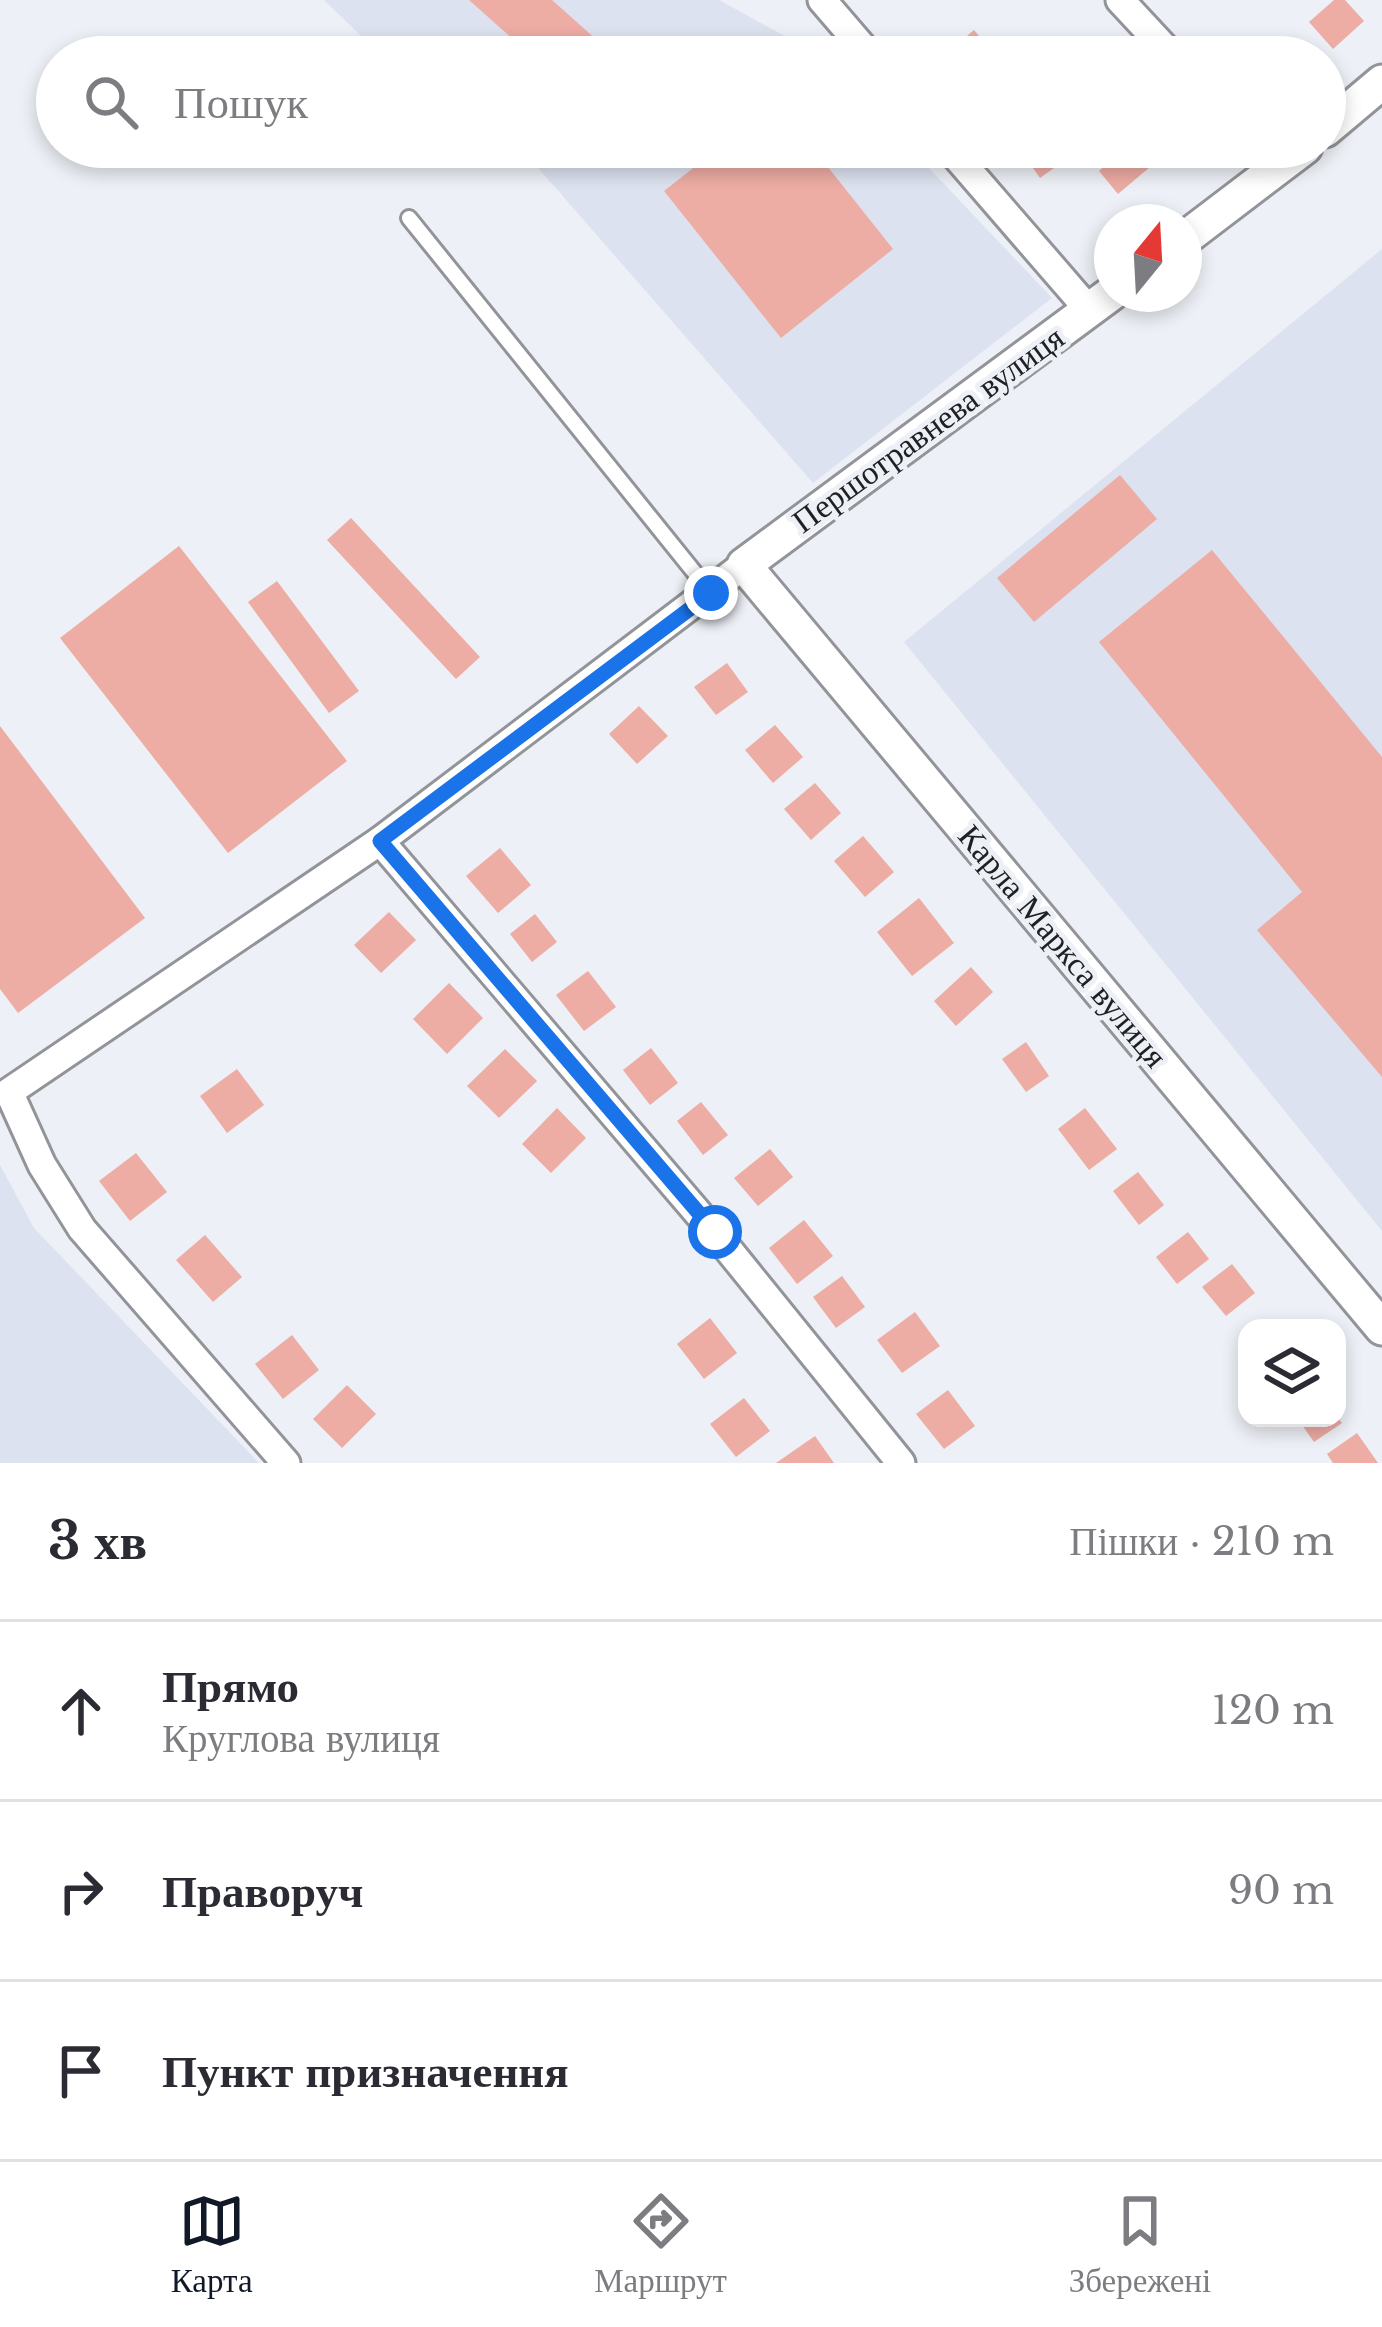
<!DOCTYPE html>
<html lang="uk">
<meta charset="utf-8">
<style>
:root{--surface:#fff;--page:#f7f7f7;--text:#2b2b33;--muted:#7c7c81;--line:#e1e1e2;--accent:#111827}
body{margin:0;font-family:"Libre Baskerville",serif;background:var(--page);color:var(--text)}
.controls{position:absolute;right:36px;bottom:36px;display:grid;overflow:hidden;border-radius:24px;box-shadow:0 6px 18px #0003}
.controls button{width:108px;height:108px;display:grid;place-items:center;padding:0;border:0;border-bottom:3px solid var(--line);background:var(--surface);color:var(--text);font:60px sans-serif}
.compass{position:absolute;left:1094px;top:204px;width:108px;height:108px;border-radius:50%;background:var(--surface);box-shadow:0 6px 18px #0003;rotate:18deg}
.stop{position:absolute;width:36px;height:36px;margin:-27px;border:9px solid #1a73e8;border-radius:50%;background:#fff}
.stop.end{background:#1a73e8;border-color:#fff;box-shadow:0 3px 12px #0008}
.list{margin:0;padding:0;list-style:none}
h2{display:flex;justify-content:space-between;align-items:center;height:156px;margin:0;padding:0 48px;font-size:51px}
h2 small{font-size:39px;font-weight:400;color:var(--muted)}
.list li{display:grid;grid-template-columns:78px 1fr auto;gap:36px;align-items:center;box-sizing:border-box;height:180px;padding:0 48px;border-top:3px solid var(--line)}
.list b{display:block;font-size:45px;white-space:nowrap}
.list p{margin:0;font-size:39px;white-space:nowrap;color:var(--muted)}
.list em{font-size:39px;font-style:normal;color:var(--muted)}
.icon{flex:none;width:66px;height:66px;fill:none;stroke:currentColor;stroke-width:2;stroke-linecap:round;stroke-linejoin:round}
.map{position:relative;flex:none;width:1382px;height:1463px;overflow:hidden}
.search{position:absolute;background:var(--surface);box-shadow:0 6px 18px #0003;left:36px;right:36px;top:36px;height:132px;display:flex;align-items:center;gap:30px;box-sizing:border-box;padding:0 42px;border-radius:66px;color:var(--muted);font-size:45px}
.sheet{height:696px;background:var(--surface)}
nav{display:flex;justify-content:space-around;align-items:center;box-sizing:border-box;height:168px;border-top:3px solid var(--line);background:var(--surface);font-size:33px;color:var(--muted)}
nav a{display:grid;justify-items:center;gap:6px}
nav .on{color:var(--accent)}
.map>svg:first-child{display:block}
.built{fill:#dde2f0}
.building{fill:#edaca4}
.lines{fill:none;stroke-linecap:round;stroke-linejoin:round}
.service-casing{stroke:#92949a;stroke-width:20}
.minor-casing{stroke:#92949a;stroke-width:33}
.tertiary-casing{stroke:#92949a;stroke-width:39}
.service{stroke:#fff;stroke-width:14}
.minor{stroke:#fff;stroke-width:27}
.tertiary{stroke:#fff;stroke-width:33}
.route{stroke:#1a73e8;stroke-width:15}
.labels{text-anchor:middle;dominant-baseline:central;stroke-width:10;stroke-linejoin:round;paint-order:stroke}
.street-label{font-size:33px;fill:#1f2022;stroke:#edf0f6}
</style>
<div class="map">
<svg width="1382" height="1463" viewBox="0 0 1382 1463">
<rect width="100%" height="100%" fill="#edf0f6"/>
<g class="built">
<path d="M324,0h395l104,57h-440z"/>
<path d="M520,147h389l143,151 -239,185z"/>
<path d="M1382,249v982l-478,-589z"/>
<path d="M0,1165l34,63 225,235h-259z"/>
</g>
<g class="building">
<path d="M469,0h83l64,57h-83z"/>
<path d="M1334,0h11l19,21 -31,28 -24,-27z"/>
<path d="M974,30l23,27h-55z"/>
<path d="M720,147h92l81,102 -112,89 -117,-147z"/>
<path d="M1027,147h33l8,11 -28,20 -19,-27z"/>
<path d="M1127,147l23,20 -32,27 -19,-23z"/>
<path d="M1120,475l37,44 -123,103 -37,-44z"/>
<path d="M351,518l129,139 -24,22 -129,-139z"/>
<path d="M179,546l168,215 -119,92 -168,-215z"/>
<path d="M1212,550l170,207v320l-125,-147 45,-38 -203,-250z"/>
<path d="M277,581l82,110 -30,22 -81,-111z"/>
<path d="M727,663l21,29 -32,23 -22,-28z"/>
<path d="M639,706l29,30 -31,28 -28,-30z"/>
<path d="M775,725l28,32 -30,26 -28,-33z"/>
<path d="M0,726l145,192 -127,95 -18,-24z"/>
<path d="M815,783l26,30 -30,27 -27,-31z"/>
<path d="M863,836l31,36 -29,25 -31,-36z"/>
<path d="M500,848l31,37 -33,28 -32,-37z"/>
<path d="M919,898l35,45 -42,33 -35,-44z"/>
<path d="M389,912l27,28 -35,33 -27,-28z"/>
<path d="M535,914l22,28 -25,20 -22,-28z"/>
<path d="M971,967l22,25 -37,34 -22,-25z"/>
<path d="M588,971l28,36 -32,24 -28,-36z"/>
<path d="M449,983l34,35 -36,36 -34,-35z"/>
<path d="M1026,1042l23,34 -23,16 -24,-33z"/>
<path d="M651,1048l27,35 -28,22 -27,-35z"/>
<path d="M505,1049l32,32 -38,37 -32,-32z"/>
<path d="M237,1069l27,36 -37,28 -27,-37z"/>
<path d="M701,1102l27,33 -25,20 -26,-34z"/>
<path d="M557,1108l29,30 -35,35 -29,-29z"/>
<path d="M1085,1108l32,41 -28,21 -31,-41z"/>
<path d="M770,1149l23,28 -35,29 -24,-28z"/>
<path d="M136,1153l31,39 -37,29 -31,-40z"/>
<path d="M1138,1172l26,33 -25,20 -26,-34z"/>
<path d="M804,1220l29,36 -36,28 -28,-36z"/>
<path d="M1188,1232l21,27 -32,25 -21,-27z"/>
<path d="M205,1235l37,42 -29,25 -37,-42z"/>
<path d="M1232,1264l23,29 -29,23 -24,-29z"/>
<path d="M842,1276l23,31 -29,21 -23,-31z"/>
<path d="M915,1312l25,34 -38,27 -25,-33z"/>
<path d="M710,1318l27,35 -33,26 -27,-35z"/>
<path d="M292,1335l27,35 -36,29 -28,-35z"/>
<path d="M347,1385l29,29 -34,34 -29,-29z"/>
<path d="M948,1390l27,36 -31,23 -28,-35z"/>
<path d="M744,1398l26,33 -34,26 -26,-33z"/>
<path d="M1297,1418h41l4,5 -28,19z"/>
<path d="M1357,1433l21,30h-45l-6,-9z"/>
<path d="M815,1436l19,27h-58z"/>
</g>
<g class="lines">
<defs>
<path id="service" d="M409,218l302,375"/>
<g id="minor">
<path d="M822,0l49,57"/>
<path d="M1120,0l53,57"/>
<path d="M948,147l141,163"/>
<path d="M1257,147l21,23"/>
<path d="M380,841l335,392 186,230"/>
<path d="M286,1463l-204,-234 -40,-64 -33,-73 371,-251 364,-276"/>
</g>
<g id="tertiary">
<path d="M1325,130l57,-48"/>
<path d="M1184,239l121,-92"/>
<path d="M1112,293l-368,272 638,763"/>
</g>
</defs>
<use href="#service" class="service-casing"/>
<use href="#minor" class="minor-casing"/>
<use href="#tertiary" class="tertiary-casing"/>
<use href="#service" class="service"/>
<use href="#minor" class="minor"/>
<use href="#tertiary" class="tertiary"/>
</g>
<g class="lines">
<path class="route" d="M711,593l-331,248 335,391"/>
</g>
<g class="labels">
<g class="street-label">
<text transform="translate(928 429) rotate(-36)">Першотравнева вулиця</text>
<text transform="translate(1063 946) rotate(50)">Карла Маркса вулиця</text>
</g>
</g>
</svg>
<div class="controls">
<button><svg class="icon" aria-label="layers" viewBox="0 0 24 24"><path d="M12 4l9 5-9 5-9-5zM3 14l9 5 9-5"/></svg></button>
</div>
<svg class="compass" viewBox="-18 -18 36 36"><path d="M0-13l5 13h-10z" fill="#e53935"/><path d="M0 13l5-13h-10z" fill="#7c7c81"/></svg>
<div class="stop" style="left:715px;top:1232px"></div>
<div class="stop end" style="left:711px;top:593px"></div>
<div class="search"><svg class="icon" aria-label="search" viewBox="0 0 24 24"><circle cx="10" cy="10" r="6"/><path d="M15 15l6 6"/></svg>Пошук</div>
</div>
<section class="sheet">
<h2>3 хв<small>Пішки · 210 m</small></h2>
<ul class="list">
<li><svg class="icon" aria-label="ahead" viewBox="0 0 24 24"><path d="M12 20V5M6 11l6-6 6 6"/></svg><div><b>Прямо</b><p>Круглова вулиця</p></div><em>120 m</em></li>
<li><svg class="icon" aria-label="right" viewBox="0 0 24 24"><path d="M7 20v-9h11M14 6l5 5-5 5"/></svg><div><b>Праворуч</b></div><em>90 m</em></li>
<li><svg class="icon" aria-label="arrive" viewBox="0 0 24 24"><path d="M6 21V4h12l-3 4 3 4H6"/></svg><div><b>Пункт призначення</b></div></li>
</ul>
</section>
<nav>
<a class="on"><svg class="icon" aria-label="map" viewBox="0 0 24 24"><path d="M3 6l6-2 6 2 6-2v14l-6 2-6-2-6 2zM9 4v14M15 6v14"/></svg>Карта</a>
<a><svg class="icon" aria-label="directions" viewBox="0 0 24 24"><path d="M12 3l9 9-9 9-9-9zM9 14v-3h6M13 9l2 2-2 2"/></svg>Маршрут</a>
<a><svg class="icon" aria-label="saved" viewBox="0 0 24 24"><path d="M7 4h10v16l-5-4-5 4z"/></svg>Збережені</a>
</nav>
